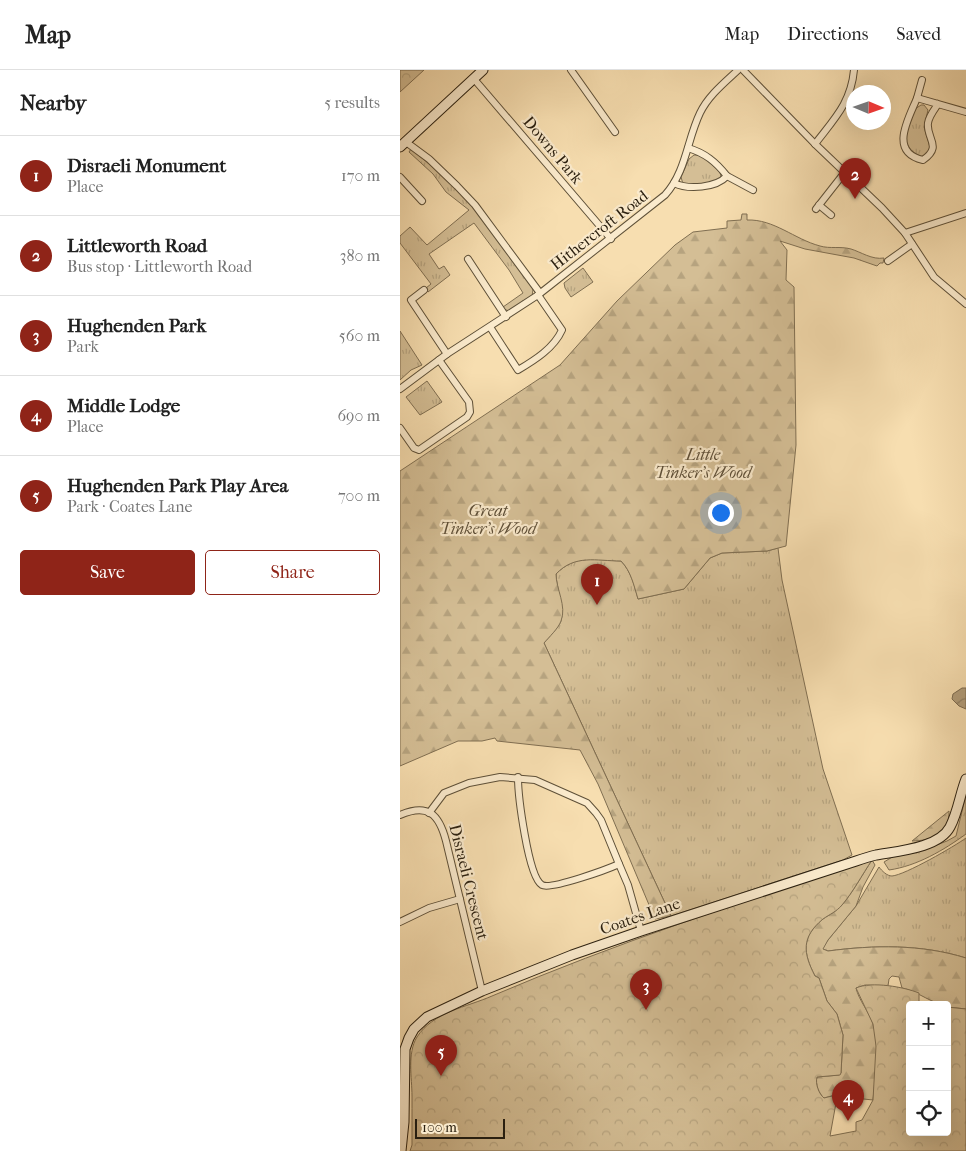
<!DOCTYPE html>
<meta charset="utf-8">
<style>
:root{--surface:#fff;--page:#f2f2f2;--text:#222;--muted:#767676;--line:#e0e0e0;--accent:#8f2418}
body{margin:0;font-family:"IM FELL French Canon",serif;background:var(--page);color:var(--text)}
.controls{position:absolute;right:15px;bottom:15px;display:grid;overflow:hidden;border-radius:5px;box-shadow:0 5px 20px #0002}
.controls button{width:45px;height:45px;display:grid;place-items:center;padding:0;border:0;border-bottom:1px solid var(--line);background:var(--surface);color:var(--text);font:25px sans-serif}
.compass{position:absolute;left:446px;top:15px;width:45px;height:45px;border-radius:50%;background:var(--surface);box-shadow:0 5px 20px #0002;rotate:92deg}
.scale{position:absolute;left:15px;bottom:12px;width:90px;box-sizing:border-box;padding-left:5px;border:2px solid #2b2010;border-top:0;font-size:14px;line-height:18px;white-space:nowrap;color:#2b2010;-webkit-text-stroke:4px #faeacc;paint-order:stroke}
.you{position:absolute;left:320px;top:442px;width:18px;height:18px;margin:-12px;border:4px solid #fff;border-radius:50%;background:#1a73e8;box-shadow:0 0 0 8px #1a73e833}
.badge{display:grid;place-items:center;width:32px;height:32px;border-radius:50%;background:var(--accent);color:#fff;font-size:16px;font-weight:700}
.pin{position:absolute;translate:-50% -41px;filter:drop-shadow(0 1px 2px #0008)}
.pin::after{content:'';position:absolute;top:26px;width:18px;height:15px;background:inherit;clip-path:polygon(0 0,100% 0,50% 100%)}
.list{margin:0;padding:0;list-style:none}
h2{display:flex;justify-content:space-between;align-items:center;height:65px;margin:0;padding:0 20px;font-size:21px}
h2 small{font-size:16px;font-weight:400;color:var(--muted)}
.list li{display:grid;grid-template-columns:32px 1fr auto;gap:15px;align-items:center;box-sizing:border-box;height:80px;padding:0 20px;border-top:1px solid var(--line)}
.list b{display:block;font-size:19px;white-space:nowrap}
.list p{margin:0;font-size:16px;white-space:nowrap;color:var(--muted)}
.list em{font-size:16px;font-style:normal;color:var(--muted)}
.actions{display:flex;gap:10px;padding:15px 20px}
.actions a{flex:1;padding:11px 0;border:1px solid var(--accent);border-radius:5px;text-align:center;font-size:18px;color:var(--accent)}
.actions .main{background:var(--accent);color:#fff}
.icon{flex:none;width:28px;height:28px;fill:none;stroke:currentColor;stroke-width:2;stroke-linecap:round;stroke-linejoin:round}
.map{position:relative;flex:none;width:566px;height:1081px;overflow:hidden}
header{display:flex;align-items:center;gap:30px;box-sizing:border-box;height:70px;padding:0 25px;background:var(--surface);border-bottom:1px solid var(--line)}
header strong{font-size:24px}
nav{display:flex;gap:28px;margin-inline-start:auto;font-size:18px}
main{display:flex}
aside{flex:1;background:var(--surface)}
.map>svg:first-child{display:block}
.grass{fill:url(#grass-tufts);stroke:#806f52}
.forest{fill:url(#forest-firs);stroke:#806f52}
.park{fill:url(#park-crowns);stroke:#806f52}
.water{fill:url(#water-waves);stroke:#7c6b50}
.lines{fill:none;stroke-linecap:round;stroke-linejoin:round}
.street-casing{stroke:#5e5038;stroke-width:8}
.secondary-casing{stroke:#2b2010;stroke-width:11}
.street{stroke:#faeacc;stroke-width:6}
.secondary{stroke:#faeacc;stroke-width:9}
.labels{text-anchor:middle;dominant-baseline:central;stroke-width:4.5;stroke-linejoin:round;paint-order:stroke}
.street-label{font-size:16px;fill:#2b2010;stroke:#faeacc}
.park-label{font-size:16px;font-style:italic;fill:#5e4f38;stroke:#faeacc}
</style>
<header>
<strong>Map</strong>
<nav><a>Map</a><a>Directions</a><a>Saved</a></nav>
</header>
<main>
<aside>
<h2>Nearby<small>5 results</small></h2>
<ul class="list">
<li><span class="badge">1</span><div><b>Disraeli Monument</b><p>Place</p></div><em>170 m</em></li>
<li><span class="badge">2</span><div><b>Littleworth Road</b><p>Bus stop · Littleworth Road</p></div><em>380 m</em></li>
<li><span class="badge">3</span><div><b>Hughenden Park</b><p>Park</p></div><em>560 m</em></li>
<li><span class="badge">4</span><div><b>Middle Lodge</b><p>Place</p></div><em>690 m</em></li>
<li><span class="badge">5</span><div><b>Hughenden Park Play Area</b><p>Park · Coates Lane</p></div><em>700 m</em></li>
</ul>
<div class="actions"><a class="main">Save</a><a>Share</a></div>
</aside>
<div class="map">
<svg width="566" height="1081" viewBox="0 0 566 1081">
<defs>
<pattern id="grass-tufts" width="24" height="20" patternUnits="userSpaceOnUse" patternTransform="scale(1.25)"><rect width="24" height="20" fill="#d4be95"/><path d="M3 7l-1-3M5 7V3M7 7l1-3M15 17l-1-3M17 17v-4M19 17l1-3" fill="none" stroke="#b6a37f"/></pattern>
<pattern id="forest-firs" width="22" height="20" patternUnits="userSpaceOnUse" patternTransform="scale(1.25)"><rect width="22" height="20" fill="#d4be95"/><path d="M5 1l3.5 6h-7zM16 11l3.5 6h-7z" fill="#b6a37f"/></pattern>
<pattern id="park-crowns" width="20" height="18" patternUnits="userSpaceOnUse" patternTransform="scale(1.25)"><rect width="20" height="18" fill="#d4be95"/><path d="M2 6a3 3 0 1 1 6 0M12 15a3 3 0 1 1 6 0" fill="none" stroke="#b6a37f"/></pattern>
<pattern id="water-waves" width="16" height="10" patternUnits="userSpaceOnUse" patternTransform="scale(1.25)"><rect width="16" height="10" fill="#b29d7a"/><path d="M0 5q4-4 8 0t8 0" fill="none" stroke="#918063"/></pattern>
</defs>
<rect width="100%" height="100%" fill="#f7deb0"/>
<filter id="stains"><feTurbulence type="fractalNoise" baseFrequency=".004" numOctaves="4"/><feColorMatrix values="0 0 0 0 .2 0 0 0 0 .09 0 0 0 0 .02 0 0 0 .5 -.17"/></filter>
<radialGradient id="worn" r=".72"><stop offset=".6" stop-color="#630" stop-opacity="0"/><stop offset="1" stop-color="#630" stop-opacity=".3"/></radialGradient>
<g class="grass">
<path d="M521,35h3l4,5 -4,17 6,20 -2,7 -8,4 -10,-8 -6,-13 11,-28z"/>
<path d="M11,79l41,34 21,23 60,83 -1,8 -22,14 -4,-1 -3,-3 20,-14 -14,-23 -35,-47 -45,31 10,15 5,-3 6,9 -22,17 -2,-4 5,-4 -31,-41v-7l10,-9 17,18 42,-35 -23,-18 -13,-18 -24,-22z"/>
<path d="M294,85c11,0 26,11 27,22 -8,8 -27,11 -38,7l-2,-7 8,-18z"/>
<path d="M183,198l10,14 -22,15 -6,-9 -1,-5z"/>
<path d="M0,261l22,34 -11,5 -11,10z"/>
<path d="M27,311l15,21 -22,13 -14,-18z"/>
<path d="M378,478l4,32 41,189 29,86 -9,5 -172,56 -127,-273c4,-5 15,-16 17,-22 4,-11 -5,-35 -5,-47 19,-20 40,-14 65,-13 10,10 14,26 17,38l46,-10 26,-31 12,-5 45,-2z"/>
<path d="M566,725v39c-22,16 -49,32 -77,36l-5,-8c22,-16 48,-10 72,-26z"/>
<path d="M566,768v120c-45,-14 -92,-13 -138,-7l-6,-2 6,-9 28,-34 23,-39c3,4 8,9 13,9 13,-1 63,-30 74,-38z"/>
</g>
<g class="forest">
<path d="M342,144h5v6c27,-1 47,19 73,26 10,3 20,0 31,3 10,3 21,11 33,9l-1,5h-3l-3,3 -23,-8 -49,-9 -25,-8 7,9 -1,30 8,7 2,158 -10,101 -19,5 -45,2 -12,5 -26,31 -46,10c-4,-13 -7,-28 -17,-38 -25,0 -46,-7 -65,13 0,15 11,32 5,47 -3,8 -12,16 -17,22l127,273 -16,3 -57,-135 -18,-34 -83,-9 -2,-3 -13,3h-24l-58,25v-295l160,-106 57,-64 58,-56 18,-13 34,-4v-7l14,-1z"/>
<path d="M549,741c1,22 -18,30 -37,30z"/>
<path d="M472,790l3,5 -12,22 -7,19 -28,34 -5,9 5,2c46,-6 93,-7 138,7v51l-19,-2v-2c-14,0 -29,-14 -45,-17l-3,-11 -7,-1 -3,3 -1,7 -23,-1 -9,3c3,13 13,23 17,36 7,24 2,52 0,76l-28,-3 -1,7 -8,-1 -4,-7 -8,2c-5,-4 -9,-14 -7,-21l22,-2 2,-2 2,-38 -6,-21 -10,-13 -8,-23 -4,-2c-12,-23 -14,-39 8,-57 7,-5 13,-7 19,-14 11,-13 20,-30 30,-45z"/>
</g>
<g class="park">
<path d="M0,0h24l-24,22z"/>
<path d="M472,790c-10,15 -19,32 -30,45 -6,7 -12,9 -19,14 -22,18 -20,34 -8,57l4,2 8,23 10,13 6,21 -2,38 -1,2 -23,2c-2,7 2,17 7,21l8,-2 4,7 -6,33 26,-5v-9l6,-2 11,-20 3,-54 -3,-22 -17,-36c16,-7 48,-1 63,5v9l1,3h-10v127h37v-125l19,2v142h-556l2,-6c0,-16 0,-32 0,-49 0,-18 -5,-43 5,-59 16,-25 50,-30 75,-41 124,-53 252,-95 380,-136z"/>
</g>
<path class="water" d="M562,618h4v21l-7,-3 -7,-7 1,-5z"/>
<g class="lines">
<defs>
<g id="street">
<path d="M171,0l44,62"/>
<path d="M343,0l72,74 67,64 23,25 29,44 32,27"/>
<path d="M74,9l137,160"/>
<path d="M517,28l5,-18"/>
<path d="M538,34c-4,6 -9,12 -10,19 -2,16 15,23 -5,37 -35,-8 -14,-42 -6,-62l49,14"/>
<path d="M6,72l23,17 28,27 18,19 65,88"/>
<path d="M415,74c19,-25 36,-41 39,-74"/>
<path d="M327,106l26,14"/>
<path d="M0,107l22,24"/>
<path d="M274,113c14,7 42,5 53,-7 -11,-14 -22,-23 -39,-28"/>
<path d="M419,135l12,10"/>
<path d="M416,139l29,-37"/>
<path d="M505,163l61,-20"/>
<path d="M68,189l38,58"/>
<path d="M488,191l24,-17"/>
<path d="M24,220l-13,10 36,54"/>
<path d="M90,257l28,43c17,-10 36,-22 44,-40l-24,-35"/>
<path d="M0,319l47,-35 91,-59 127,-100c21,-23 22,-55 35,-82 8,-17 24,-30 38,-43"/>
<path d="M0,358l14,20 5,2 48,-33 3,-5 -1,-10 -30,-42"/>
<path d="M118,707c0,18 10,100 24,108 9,5 66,-16 77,-21"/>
<path d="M29,743l15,-20 25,-10 31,-6 35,3 52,23 9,10 5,7 18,44 9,21 13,46"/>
<path d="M0,745c28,-12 39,-1 46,26l36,150"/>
<path d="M0,852l29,-14 31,-9"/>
</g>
<g id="secondary">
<path d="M0,77l83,-77"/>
<path d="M1,1081l3,-29 1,-73 4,-11 5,-9 13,-12 55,-26 90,-36 69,-24 209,-68c9,-3 17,-6 26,-8 22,-4 63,-7 74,-28 8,-15 10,-33 16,-48"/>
</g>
</defs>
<use href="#street" class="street-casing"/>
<use href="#secondary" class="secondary-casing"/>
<use href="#street" class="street"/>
<use href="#secondary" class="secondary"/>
</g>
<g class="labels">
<g class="street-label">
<text transform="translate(153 80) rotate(50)">Downs Park</text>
<text transform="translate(199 160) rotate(-38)">Hithercroft Road</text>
<text transform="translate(69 812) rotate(76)">Disraeli Crescent</text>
<text transform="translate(240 846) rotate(-19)">Coates Lane</text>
</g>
<g class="park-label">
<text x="303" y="384">Little<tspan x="303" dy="18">Tinker's Wood</tspan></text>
<text x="88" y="440">Great<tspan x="88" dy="18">Tinker's Wood</tspan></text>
</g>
</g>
<rect width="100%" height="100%" filter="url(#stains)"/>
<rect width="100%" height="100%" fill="url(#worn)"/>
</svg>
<div class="controls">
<button>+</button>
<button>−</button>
<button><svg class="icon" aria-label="locate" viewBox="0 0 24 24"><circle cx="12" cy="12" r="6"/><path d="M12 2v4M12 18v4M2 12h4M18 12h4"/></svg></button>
</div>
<svg class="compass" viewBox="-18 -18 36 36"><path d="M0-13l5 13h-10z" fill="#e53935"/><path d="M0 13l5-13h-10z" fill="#767676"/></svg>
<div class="scale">100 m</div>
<div class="you"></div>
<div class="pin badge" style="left:197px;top:535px">1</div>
<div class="pin badge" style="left:455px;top:129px">2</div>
<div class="pin badge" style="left:246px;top:940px">3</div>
<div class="pin badge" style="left:448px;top:1051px">4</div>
<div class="pin badge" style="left:41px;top:1006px">5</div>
</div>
</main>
